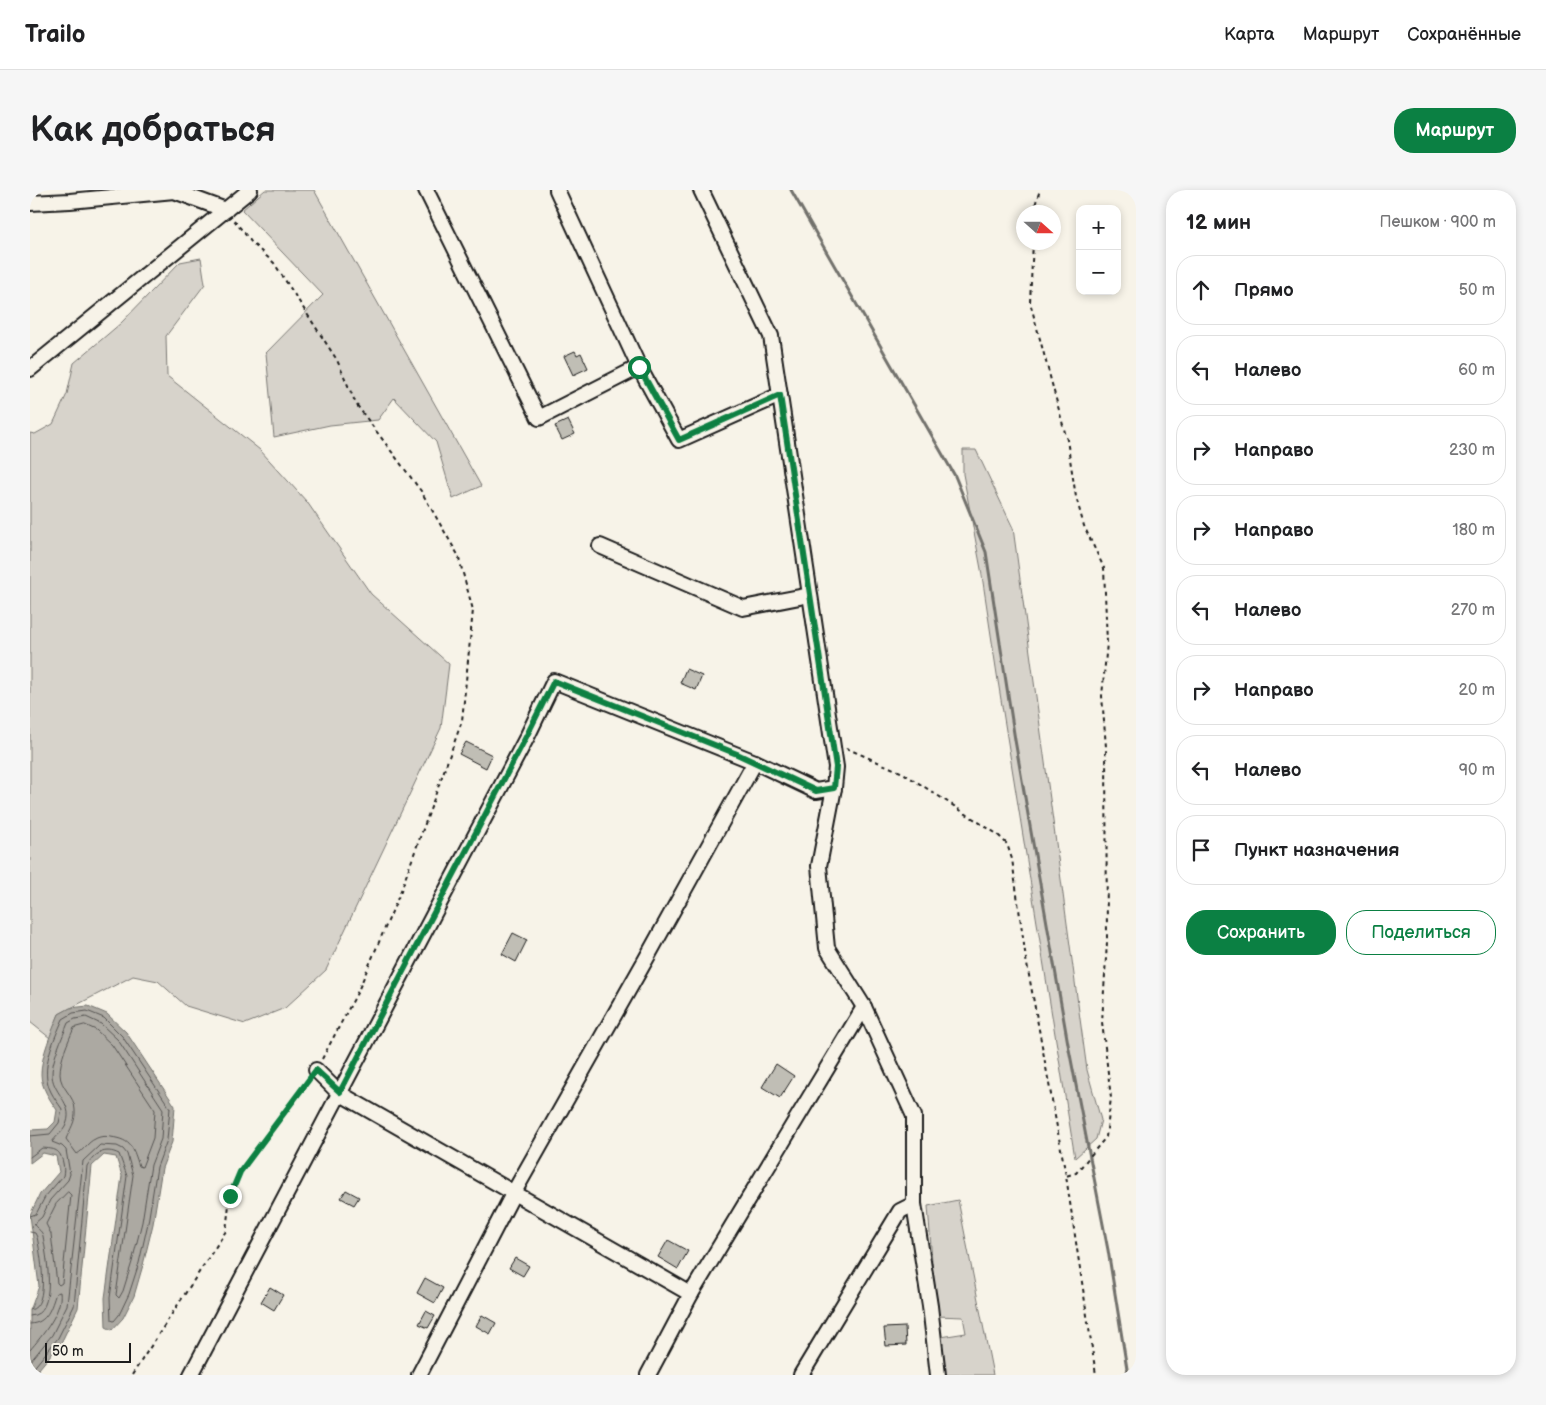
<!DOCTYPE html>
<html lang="ru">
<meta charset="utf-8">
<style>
:root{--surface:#fff;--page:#f6f6f6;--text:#202124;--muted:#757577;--line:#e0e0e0;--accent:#0b8043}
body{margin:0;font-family:"Balsamiq Sans",sans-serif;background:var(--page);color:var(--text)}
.controls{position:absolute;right:15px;top:15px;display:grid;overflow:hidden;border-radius:10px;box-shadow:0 2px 8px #0003}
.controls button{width:45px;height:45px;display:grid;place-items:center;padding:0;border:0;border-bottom:1px solid var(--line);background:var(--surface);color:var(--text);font:25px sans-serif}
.compass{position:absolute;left:986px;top:15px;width:45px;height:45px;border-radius:50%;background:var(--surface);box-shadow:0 2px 8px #0003;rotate:111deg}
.scale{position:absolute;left:15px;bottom:12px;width:86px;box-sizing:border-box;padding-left:5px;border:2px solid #1c1c1c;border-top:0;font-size:14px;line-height:18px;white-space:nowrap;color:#1c1c1c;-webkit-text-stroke:4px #f7f3e8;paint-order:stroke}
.stop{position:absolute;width:15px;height:15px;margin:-11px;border:4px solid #0b8043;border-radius:50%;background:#fff}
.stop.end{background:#0b8043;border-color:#fff;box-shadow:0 1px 5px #0008}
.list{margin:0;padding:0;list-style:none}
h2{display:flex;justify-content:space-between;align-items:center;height:65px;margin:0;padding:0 20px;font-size:21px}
h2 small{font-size:16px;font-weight:400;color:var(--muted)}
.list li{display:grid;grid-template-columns:32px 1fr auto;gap:15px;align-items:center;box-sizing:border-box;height:70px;margin:0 10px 10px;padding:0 10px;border:1px solid var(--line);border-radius:20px}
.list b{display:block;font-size:19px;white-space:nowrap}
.list em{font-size:16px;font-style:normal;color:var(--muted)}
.actions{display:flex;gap:10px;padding:15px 20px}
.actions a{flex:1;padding:11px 0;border:1px solid var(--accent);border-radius:20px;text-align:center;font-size:18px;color:var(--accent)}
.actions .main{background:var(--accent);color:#fff}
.icon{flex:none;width:28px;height:28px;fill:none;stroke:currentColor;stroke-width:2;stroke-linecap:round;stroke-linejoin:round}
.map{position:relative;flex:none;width:1106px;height:1185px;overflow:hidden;border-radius:20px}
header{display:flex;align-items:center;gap:30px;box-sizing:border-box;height:70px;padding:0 25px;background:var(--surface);border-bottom:1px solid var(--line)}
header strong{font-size:24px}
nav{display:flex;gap:28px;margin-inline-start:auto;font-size:18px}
.intro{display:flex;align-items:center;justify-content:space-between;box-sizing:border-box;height:120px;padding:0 30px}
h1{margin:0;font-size:35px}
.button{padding:12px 22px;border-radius:20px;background:var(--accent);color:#fff;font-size:18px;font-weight:700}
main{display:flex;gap:30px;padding:0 30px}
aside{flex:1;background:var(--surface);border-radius:20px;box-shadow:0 2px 8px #0003}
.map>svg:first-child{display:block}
.green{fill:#d7d3cb;stroke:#7a7874}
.water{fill:#aca9a2;stroke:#72716c}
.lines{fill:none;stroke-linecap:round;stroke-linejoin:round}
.shore{stroke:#565452;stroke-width:1}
.stream{stroke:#72716c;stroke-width:3}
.building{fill:#c0beb5;stroke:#1c1c1c}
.minor-casing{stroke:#1c1c1c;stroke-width:18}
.path{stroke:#1c1c1c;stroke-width:2;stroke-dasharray:4 4;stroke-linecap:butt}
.minor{stroke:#f7f3e8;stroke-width:14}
.route{stroke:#0b8043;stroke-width:6}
</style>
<header>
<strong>Trailo</strong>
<nav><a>Карта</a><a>Маршрут</a><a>Сохранённые</a></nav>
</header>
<div class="intro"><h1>Как добраться</h1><a class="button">Маршрут</a></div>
<main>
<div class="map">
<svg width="1106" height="1185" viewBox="0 0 1106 1185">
<rect width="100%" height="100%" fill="#f7f3e8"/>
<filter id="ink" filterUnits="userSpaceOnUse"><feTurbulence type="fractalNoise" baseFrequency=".02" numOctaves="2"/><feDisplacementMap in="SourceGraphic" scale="10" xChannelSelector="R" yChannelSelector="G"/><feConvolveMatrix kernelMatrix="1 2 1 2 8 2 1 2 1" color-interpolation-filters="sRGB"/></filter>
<g filter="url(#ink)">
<g class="green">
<path d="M235,0h49l167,296 -28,13 -17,-57 -42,-44 -16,22 -48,5 -56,12 -8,-84 57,-58 -81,-85z"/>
<path d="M171,68l4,26 -39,52 1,40 93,74 47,52 64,92 78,70 -8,64 -115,242 -41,38 -40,16 -59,-18 -28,-25 -25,-5 -74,38 -9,24 -20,-16v-589l5,1 18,-10 14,-30 7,-31 47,-40 59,-61z"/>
<path d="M933,260h13l37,78 74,542 14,50 -5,19 -21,19 -77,-477 -17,-112 -18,-95z"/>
<path d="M928,1010l35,175h-48l-4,-38 25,-4 -3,-16 -27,-1 -8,-110z"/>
</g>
<path class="water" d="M58,816l19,8 19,18 49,74 -3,36 -10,26 -9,56 -10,41 -9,31 -11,22 -11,12 -6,-3 -1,-29 17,-122 -6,-19 -12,-2 -12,11 -14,142 -16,33 -28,34h-4v-64l9,-25 -9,-71 10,-21 19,-22 -3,-16 -13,-3 -13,10v-33l18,-1 7,-7 2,-12c-7,-10 -16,-23 -16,-36 0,-18 11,-43 18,-60l11,-6z"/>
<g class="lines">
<g class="shore">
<path d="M55,835l11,5 16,15 43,65 -2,28 -11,29 -3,-1c-6,-18 -7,-26 -28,-29 -5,-1 -11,-1 -16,2 -7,3 -11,11 -18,15l-11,-15c4,-10 10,-17 9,-29 0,-14 -15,-22 -15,-36 0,-15 8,-32 14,-46z"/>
<path d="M0,946l20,-2 9,-11 3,-14c-4,-6 -8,-11 -11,-17 -12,-23 3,-52 12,-73l10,-6 14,-2 17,7 18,18 48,72 -3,32 -10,27 -9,56 -9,40 -10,31 -10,21 -5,6 -3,-1 -1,-22 17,-122 -8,-22c-14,-7 -24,-1 -32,12l-13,140 -16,32 -26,32 -1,5"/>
<path d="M0,967l12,-9c13,1 18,1 21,15 1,5 1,8 0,13l-18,21 -9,17 -6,2"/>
<path d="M38,1002l3,3 -9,88 -3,2 -2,-2 -6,-49 -5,-10 10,-20z"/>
<path d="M0,1042l5,1 2,4c3,14 14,70 -7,73"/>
<path d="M0,1126c29,-1 16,-62 13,-80 -1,-6 -8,-8 -9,-12l8,-7 8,-17 18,-20 2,-6 -4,-24 -4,-4 -10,-4c3,-5 10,-9 13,-15 11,-22 -11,-32 -13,-51 -1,-15 11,-40 16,-53l7,-4 11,-2 15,7 17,16 45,69 -2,30 -10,26 -9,57 -10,40 -9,29 -4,7 -3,-3 17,-120 -6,-21 -4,-5 -6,-3 -17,-1 -17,16 -16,144 -15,30 -22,27"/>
<path d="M0,1134c18,-1 21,-17 26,-31l4,-1c3,19 -18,44 -30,58"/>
</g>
<path class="stream" d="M761,0l164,286 31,76 29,188 53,304 40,206 20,125"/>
</g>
<g class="building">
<path d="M545,161l2,4 4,-2 7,15 -15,7 -9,-19z"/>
<path d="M538,230l7,14 -13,6 -7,-14z"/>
<path d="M656,479l16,7 -6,14 -16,-7z"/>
<path d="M436,552l26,13 -6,13 -27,-14z"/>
<path d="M483,743l14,7 -11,22 -14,-8z"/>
<path d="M746,874l18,12 -14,22 -18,-11z"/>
<path d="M316,1000l13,7 -5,8 -13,-7z"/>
<path d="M638,1050l20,11 -10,18 -20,-12z"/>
<path d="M485,1068l14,8 -6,10 -14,-8z"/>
<path d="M395,1088l18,10 -8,15 -18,-10z"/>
<path d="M240,1097l13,8 -9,15 -13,-8z"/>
<path d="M396,1121l9,5 -7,12 -9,-4z"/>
<path d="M452,1125l14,8 -6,11 -14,-8z"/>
<path d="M875,1137l1,18 -20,1 -2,-18z"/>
</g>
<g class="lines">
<defs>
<g id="minor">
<path d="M396,0l113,228 100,-51"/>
<path d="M527,0l82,177 40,73 101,-45"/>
<path d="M0,13l40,-2 104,-10 52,19"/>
<path d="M0,179l220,-179"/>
<path d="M570,356l143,62 67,-13"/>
<path d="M804,598l-15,78 8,82 37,59 50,109v88l16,102 8,69"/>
<path d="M286,880l23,23 352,201"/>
<path d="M161,1185l336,-638 27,-56 201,81"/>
<path d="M389,1185l95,-183 132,-233 109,-197 61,29 18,-3 2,-21 -65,-431 -70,-146"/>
<path d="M618,1185l43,-81 173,-287"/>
<path d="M771,1185l99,-164 14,-7"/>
</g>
</defs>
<use href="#minor" class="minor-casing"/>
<g class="path">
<path d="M1005,22l1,-10 4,-12"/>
<path d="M204,30l18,23 22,20 63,97 19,44 65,87 37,64 15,55 -11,111 -62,172 -42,98 -36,68"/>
<path d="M1003,52l-3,60 37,138 9,57 8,29 20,42 3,75 -5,53 4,51 1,195 -5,80 9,76 -5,39 -30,36 -10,3"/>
<path d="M816,558l57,25 94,61 10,10 5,15 14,100 40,217 30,199"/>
<path d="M102,1185l94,-144 4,-35 10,-24 69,-92"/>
</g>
<use href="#minor" class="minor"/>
</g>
</g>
<g class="lines" filter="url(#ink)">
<path class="route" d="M200,1006l10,-24 76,-102 24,22 186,-355 28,-56 183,73 79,37 18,-3 2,-21 -56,-372 -101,45 -40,-73"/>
</g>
</svg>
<div class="controls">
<button>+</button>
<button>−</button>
</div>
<svg class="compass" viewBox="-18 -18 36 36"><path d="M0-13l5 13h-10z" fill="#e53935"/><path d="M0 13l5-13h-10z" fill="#757577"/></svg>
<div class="scale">50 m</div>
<div class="stop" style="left:609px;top:177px"></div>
<div class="stop end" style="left:200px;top:1006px"></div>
</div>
<aside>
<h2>12 мин<small>Пешком · 900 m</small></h2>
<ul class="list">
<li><svg class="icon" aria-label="ahead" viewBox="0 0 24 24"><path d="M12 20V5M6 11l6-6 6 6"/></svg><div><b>Прямо</b></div><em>50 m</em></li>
<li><svg class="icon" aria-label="left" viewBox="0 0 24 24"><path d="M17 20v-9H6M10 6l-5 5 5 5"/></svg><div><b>Налево</b></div><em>60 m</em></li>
<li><svg class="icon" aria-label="right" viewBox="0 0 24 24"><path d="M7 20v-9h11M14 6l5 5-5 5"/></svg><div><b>Направо</b></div><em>230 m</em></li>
<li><svg class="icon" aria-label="right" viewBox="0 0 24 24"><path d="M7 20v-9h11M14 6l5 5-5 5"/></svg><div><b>Направо</b></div><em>180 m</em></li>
<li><svg class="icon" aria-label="left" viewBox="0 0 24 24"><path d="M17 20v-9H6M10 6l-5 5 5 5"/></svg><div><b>Налево</b></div><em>270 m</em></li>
<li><svg class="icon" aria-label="right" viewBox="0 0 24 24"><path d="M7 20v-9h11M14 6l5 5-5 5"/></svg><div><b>Направо</b></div><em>20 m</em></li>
<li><svg class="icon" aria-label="left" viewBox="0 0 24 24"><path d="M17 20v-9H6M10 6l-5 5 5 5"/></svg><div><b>Налево</b></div><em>90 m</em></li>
<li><svg class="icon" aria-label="arrive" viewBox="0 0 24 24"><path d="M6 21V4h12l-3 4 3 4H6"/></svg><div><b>Пункт назначения</b></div></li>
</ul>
<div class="actions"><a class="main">Сохранить</a><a>Поделиться</a></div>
</aside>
</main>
